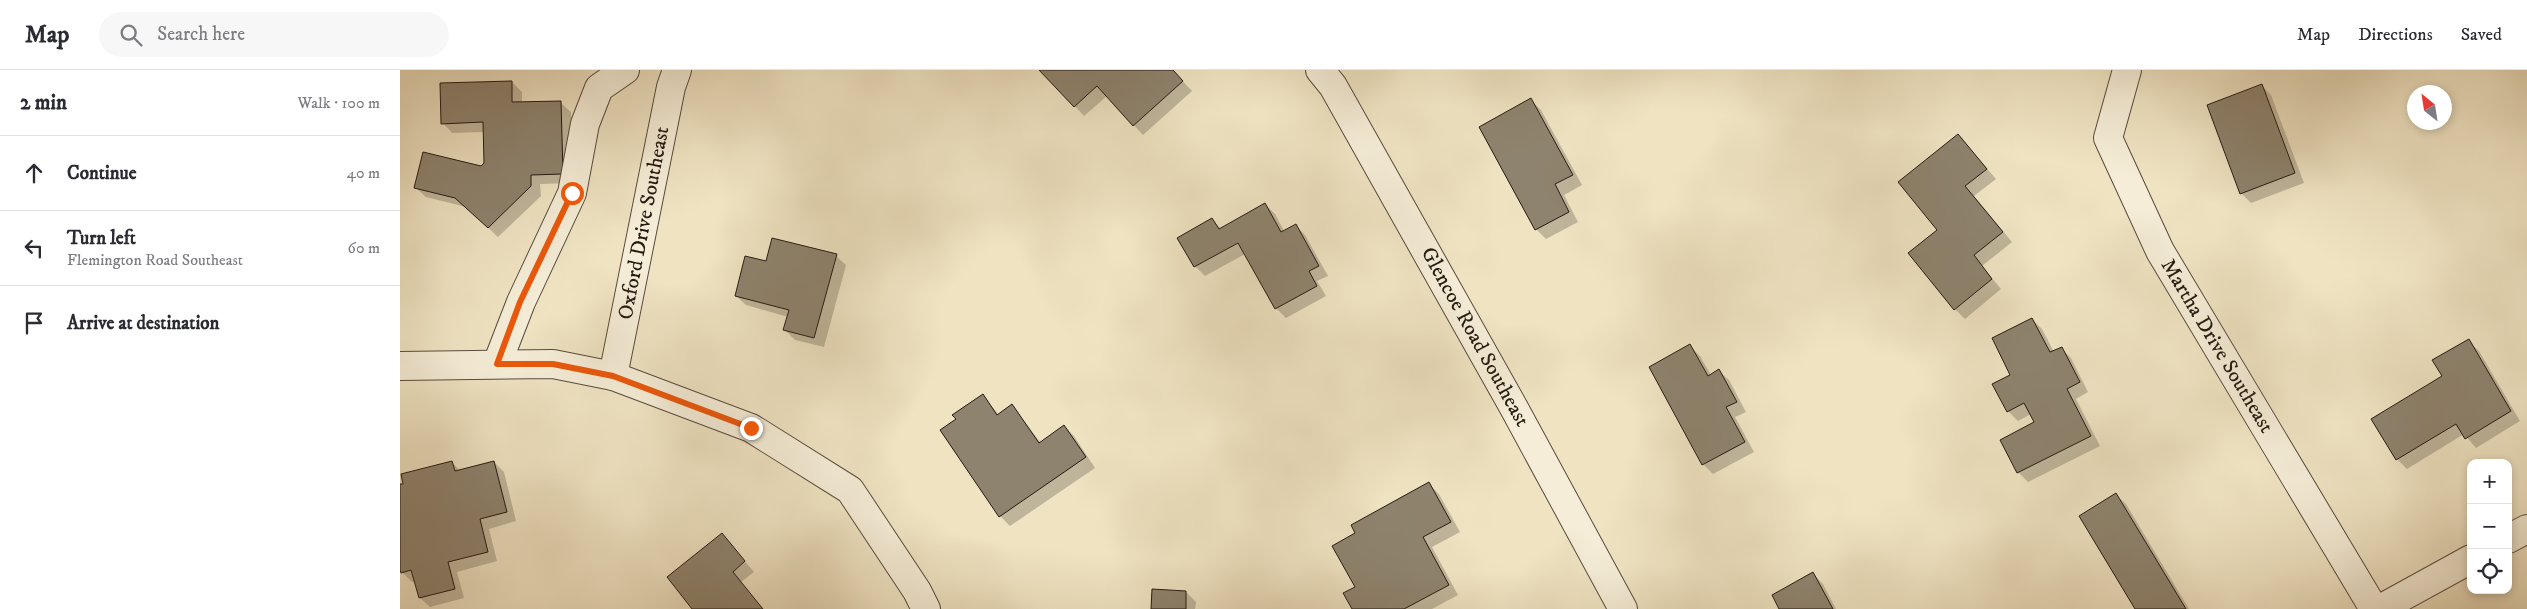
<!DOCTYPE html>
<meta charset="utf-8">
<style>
:root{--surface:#fff;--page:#f7f7f7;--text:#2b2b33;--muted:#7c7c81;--line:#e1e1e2}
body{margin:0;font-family:"IM FELL DW Pica",serif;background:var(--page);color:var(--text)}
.controls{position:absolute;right:15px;bottom:15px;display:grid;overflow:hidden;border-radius:10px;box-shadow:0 2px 8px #0003}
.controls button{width:45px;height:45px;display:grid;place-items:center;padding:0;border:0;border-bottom:1px solid var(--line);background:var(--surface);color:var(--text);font:25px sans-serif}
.compass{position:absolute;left:2007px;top:15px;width:45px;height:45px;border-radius:50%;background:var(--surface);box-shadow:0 2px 8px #0003;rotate:330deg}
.stop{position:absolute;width:15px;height:15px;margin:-11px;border:4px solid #ea580c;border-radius:50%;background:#fff}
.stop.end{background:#ea580c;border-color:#fff;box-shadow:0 1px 5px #0008}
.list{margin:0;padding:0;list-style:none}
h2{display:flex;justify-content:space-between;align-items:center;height:65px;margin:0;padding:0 20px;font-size:21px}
h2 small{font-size:16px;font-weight:400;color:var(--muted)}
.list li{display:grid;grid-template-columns:32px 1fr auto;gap:15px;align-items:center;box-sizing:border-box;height:75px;padding:0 20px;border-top:1px solid var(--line)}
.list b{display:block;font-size:19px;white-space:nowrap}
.list p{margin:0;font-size:16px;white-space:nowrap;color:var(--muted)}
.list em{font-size:16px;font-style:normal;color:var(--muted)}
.icon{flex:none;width:28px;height:28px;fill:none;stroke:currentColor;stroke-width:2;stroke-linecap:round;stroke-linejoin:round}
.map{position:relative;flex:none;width:2127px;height:539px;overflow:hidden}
header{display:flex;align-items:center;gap:30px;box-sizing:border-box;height:70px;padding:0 25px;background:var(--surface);border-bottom:1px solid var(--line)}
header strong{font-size:24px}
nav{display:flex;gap:28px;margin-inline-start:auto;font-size:18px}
.search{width:350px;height:45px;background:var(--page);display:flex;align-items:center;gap:12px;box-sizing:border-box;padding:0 18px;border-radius:28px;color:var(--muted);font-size:19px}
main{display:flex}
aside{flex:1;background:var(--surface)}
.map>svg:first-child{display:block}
.shadow{fill:#0003}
.building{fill:#8e836e;stroke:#251a12}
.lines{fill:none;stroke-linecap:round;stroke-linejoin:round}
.minor-casing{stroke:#584c3e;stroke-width:30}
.minor{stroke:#f5edd7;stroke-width:28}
.route{stroke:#ea580c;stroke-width:6}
.labels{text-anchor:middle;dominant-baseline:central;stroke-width:5;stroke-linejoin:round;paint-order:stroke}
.street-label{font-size:21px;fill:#251a12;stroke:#f5edd7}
</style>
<header>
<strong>Map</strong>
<div class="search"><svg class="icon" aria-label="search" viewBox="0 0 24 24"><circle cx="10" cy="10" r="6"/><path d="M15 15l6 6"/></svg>Search here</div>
<nav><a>Map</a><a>Directions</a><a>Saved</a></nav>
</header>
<main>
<aside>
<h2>2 min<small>Walk · 100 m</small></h2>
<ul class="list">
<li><svg class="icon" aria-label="ahead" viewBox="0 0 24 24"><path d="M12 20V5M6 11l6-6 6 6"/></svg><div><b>Continue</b></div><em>40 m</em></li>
<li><svg class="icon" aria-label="left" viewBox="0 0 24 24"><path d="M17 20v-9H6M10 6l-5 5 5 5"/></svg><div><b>Turn left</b><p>Flemington Road Southeast</p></div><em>60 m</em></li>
<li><svg class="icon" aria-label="arrive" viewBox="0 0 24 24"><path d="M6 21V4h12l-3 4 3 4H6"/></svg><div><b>Arrive at destination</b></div></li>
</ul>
</aside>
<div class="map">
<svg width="2127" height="539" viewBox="0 0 2127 539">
<rect width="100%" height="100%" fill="#efe3c2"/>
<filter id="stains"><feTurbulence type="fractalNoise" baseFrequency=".004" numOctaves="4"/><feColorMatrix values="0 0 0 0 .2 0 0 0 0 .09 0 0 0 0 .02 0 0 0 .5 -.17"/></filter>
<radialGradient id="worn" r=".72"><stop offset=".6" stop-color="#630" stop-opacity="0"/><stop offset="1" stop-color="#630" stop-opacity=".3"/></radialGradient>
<g class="shadow">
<path d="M641,0h131l20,21 -49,44 -36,-39 -23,20z"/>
<path d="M112,12l10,10v12l39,-1 10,9 2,71 -33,1 1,12 -43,41 -32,-30 -40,-10 -10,-9 66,-21 3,-3 -1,-32 -32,1 -9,-10z"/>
<path d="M1861,15l10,10 33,88 -53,20 -10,-10z"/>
<path d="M1131,30l10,10 41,75 -18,10 14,27 -32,17 -10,-10z"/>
<path d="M1558,65l38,44 -22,17 38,46 -30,24 19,23 -36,30 -10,-10 -16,-79z"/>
<path d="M865,134l10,10 9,17 11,-6 10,10 23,41 -11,5 9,15 -40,22 -10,-10 -31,-54 -40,22 -10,-10 17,-47 9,10z"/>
<path d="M436,186l10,9 -22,82 -29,-7 -10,-10 3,-13 -42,-12 -10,-9 31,-33z"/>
<path d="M1632,249l10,10 12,23 7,-4 10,10 17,34 -12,7 24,47 -72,36 -10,-10 18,-49 -5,-9 -13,7 -10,-10 4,-36z"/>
<path d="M2069,271l10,10 41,70 -44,27 -12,-14 -57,35 -10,-10 47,-82z"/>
<path d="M1290,276l10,10 11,19 8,-4 10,9 17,32 -11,5 19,35 -41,22 -10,-10z"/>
<path d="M583,326l16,19 13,-9 29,37 23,-17 10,10 21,32 -85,58 -10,-10 -43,-96z"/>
<path d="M52,392l8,9 34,-9 10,10 12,49 -27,8 8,32 -40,11 7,26 -34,9 -10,-9 -4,-17 -4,1 -10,-10 -2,-7v-79z"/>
<path d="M1029,414l10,10 21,38 -28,15 26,48 -26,14h-78l3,-22v-53z"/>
<path d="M1716,425l10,9 63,105h-52z"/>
<path d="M322,464l32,38 -13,10 22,27h-69z"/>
<path d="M1413,504l10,10 13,25h-55z"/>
<path d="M786,522l10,10 -1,7h-43z"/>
</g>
<g class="building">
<path d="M639,0h134l10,11 -50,45 -36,-40 -23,21z"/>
<path d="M112,11v21l49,-1 2,73 -32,1v11l-43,42 -33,-30 -41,-10 9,-36 58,14 3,-3 -1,-41 -42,2 -1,-41z"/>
<path d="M1862,14l33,89 -55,21 -33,-89z"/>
<path d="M1131,28l42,77 -18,9 14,28 -34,18 -56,-103z"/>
<path d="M1558,64l29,35 -22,17 38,46 -29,23 18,24 -38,31 -46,-57 29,-23 -39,-48z"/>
<path d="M865,133l16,29 15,-8 23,42 -10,5 8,15 -42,23 -37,-66 -44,24 -17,-29 35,-20 7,11z"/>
<path d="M372,168l65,16 -23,84 -31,-8 6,-20 -54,-14 10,-40 21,5z"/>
<path d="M1632,248l18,34 12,-5 18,35 -13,7 24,47 -74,37 -17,-33 34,-18 -10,-19 -17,9 -15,-28 18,-9 -18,-37z"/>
<path d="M2069,269l42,72 -46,28 -9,-15 -60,36 -25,-41 71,-43 -10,-16z"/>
<path d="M1290,274l18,32 11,-7 18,33 -11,5 19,35 -43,23 -53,-98z"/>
<path d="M583,324l14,21 15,-11 27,39 25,-18 22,32 -87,60 -59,-87 16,-11 -4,-4z"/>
<path d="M52,391l3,10 39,-10 13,51 -27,7 8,33 -40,10 7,27 -36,9 -8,-28 -10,3 -1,-3v-86h3l-2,-10z"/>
<path d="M1029,412l22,40 -28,15 26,48 -45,24h-52l-9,-16 12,-6 -23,-41 23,-13 -4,-8z"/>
<path d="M1716,423l70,116h-51l-56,-93z"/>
<path d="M322,463l23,28 -12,11 30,37h-71l-25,-32z"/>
<path d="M1413,502l20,37h-54l-7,-14z"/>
<path d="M752,519l34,2v18h-35z"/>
</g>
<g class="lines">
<defs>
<g id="minor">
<path d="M920,0l13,16 181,322 109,201"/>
<path d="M1727,0l-19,68 52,113 214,358"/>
<path d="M97,294l24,-62 51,-109 13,-69 14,-36 26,-18"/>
<path d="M0,296l153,-2 60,12 138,52 99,62 67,101 9,18"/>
<path d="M213,306l58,-289 6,-17"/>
<path d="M2108,469l19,-10"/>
<path d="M1980,539l91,-50"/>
</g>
</defs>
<use href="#minor" class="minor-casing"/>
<use href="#minor" class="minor"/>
</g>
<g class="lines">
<path class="route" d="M172,123l-52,109 -23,62h56l60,12 138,52"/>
</g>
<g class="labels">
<g class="street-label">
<text transform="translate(244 153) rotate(-79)">Oxford Drive Southeast</text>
<text transform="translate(1075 267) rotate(61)">Glencoe Road Southeast</text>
<text transform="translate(1817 276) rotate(59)">Martha Drive Southeast</text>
</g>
</g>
<rect width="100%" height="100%" filter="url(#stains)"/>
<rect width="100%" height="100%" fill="url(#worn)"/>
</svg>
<div class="controls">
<button>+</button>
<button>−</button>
<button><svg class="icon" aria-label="locate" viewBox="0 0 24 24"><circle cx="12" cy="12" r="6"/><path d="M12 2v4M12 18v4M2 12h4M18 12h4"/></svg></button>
</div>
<svg class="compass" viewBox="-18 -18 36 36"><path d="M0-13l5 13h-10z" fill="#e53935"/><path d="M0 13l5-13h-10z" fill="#7c7c81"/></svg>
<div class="stop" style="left:172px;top:123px"></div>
<div class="stop end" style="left:351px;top:358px"></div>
</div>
</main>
